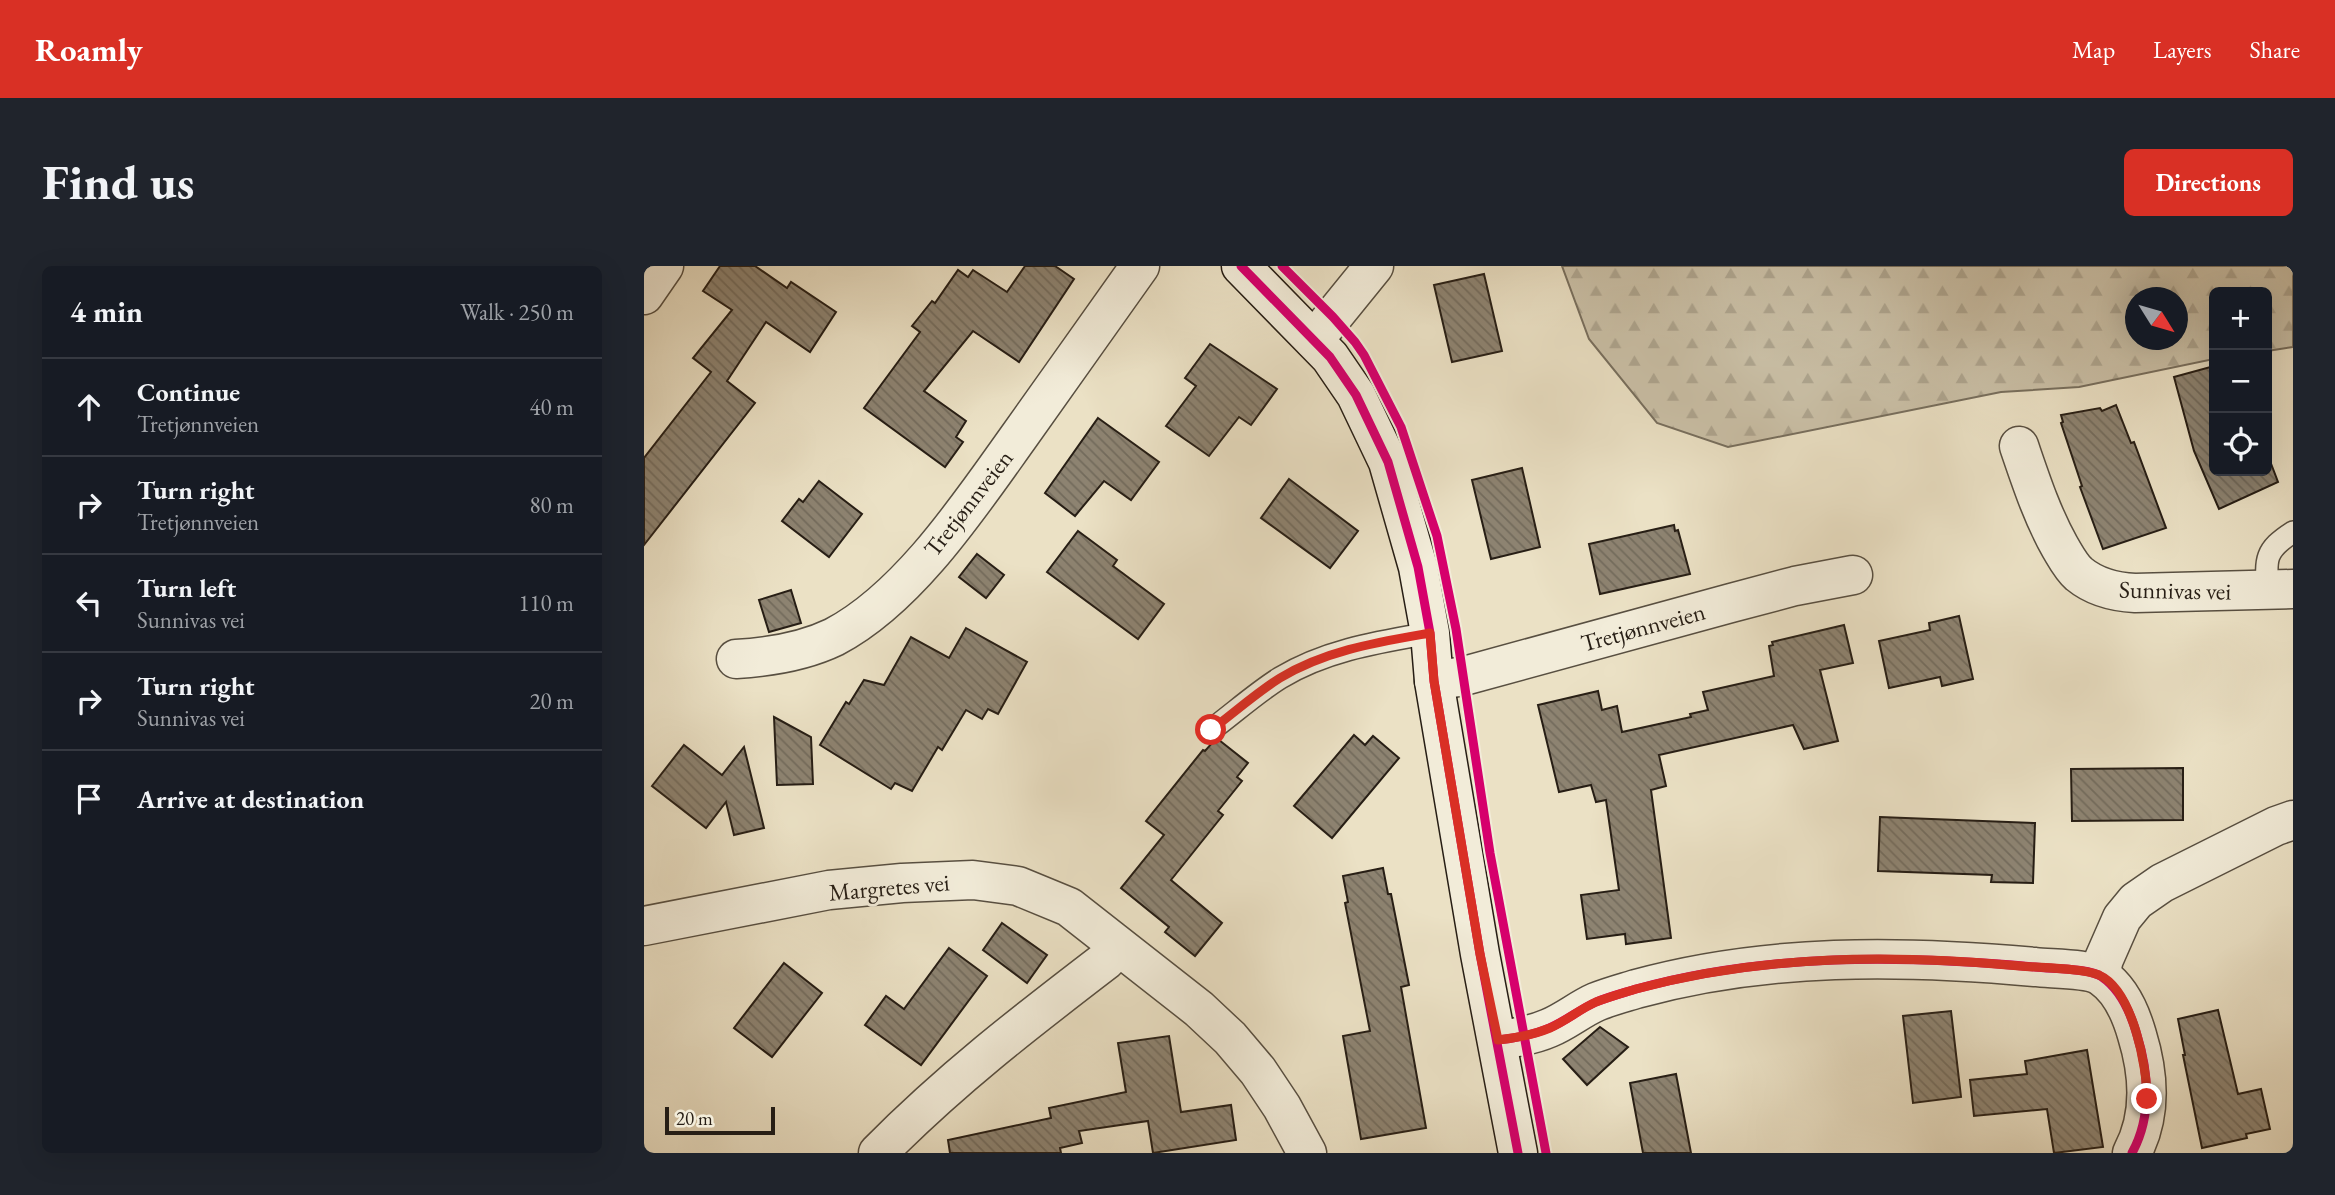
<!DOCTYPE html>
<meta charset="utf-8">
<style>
:root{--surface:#171b24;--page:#20242c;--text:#f1f3f6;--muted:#9ea1a6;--line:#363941;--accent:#d93025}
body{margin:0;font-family:"EB Garamond",serif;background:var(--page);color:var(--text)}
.controls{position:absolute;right:21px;top:21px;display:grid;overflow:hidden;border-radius:10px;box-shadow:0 7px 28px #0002}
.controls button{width:63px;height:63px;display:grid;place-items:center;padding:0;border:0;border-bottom:2px solid var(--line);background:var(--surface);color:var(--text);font:35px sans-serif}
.compass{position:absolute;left:1481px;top:21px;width:63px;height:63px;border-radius:50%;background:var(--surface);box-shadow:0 7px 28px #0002;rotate:127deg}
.scale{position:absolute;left:21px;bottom:18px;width:110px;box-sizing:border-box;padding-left:7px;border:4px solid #271e15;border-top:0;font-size:19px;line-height:24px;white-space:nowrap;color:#271e15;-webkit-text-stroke:5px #f2ecd9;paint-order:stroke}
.stop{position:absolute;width:21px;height:21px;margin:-16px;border:5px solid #d93025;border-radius:50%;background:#fff}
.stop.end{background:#d93025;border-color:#fff;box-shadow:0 2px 7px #0008}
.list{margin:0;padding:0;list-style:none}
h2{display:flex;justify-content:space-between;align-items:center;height:91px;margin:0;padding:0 28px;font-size:30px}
h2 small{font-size:23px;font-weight:400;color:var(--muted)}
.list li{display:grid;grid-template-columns:46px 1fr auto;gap:21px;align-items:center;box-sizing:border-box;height:98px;padding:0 28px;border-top:2px solid var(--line)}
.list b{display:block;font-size:26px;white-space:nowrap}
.list p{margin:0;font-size:23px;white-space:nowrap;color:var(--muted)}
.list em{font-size:23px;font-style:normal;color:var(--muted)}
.icon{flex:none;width:38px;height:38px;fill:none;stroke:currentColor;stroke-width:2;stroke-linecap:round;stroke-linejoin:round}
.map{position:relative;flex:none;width:1649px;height:887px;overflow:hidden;border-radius:10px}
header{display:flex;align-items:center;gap:42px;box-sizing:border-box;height:98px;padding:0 35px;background:var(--accent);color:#fff}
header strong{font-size:33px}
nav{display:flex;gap:38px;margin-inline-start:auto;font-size:24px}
.intro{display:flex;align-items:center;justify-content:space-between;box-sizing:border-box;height:168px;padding:0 42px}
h1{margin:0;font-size:49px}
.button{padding:18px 32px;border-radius:10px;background:var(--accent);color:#fff;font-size:24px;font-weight:700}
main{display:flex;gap:42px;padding:0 42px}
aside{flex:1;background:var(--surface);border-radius:10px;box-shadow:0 7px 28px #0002}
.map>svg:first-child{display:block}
.forest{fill:url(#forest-firs);stroke:#786f5e;stroke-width:2;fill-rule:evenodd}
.building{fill:url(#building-back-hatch);stroke:#271e15;stroke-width:2}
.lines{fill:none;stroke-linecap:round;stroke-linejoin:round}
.lane-casing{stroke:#584f41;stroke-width:24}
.street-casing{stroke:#584f41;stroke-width:41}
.secondary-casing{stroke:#271e15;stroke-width:41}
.lane{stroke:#f2ecd9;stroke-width:21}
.street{stroke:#f2ecd9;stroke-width:38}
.secondary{stroke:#f2ecd9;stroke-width:38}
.cycleway-casing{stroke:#f2ecd9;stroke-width:13}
.cycleway{stroke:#d6006c;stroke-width:9}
.route{stroke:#d93025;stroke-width:9}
.labels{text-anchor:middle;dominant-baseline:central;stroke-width:6;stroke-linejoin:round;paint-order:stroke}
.street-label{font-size:24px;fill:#271e15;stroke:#f2ecd9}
</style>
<header>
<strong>Roamly</strong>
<nav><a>Map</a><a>Layers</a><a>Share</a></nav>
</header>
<div class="intro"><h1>Find us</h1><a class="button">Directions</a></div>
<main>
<aside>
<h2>4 min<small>Walk · 250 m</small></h2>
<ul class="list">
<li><svg class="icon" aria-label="ahead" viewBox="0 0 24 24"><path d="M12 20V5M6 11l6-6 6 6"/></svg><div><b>Continue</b><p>Tretjønnveien</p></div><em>40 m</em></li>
<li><svg class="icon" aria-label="right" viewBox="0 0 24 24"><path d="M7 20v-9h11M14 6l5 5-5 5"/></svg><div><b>Turn right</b><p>Tretjønnveien</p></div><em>80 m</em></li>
<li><svg class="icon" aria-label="left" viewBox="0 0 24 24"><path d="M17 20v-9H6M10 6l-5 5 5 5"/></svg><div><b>Turn left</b><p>Sunnivas vei</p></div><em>110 m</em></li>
<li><svg class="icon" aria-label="right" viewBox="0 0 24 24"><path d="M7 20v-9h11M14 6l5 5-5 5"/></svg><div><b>Turn right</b><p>Sunnivas vei</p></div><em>20 m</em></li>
<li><svg class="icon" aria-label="arrive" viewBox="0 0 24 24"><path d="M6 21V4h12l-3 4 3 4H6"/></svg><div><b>Arrive at destination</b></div></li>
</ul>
</aside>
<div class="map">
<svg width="1649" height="887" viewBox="0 0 1649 887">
<defs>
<pattern id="forest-firs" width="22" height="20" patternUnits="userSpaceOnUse" patternTransform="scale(1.75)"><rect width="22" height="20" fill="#cac0a7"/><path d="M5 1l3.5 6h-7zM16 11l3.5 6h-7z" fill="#aea58f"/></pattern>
<pattern id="building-back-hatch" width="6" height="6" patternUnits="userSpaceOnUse" patternTransform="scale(1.75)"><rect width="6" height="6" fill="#8d8371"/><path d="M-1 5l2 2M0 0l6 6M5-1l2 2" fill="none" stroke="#736b5c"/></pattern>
</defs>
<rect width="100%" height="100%" fill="#ebe1c5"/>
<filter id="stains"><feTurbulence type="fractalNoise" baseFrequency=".00286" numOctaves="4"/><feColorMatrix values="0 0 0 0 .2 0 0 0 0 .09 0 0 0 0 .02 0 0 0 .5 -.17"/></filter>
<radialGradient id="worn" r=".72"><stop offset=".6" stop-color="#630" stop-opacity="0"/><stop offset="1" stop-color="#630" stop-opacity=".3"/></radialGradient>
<path class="forest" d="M918,0h731v81l-26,4v-59h-53v67l-135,28 -78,5 -273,55 -71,-24 -68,-84zM1492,32h42v42h-42z"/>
<g class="building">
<path d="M76,0h35l32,22 4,-6 45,30 -26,40 -44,-30 -39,59 28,22 -111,142v-87l67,-86 -18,-14 39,-48 -29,-19z"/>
<path d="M381,0h30l19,13 -55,83 -46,-31 -49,60 42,30 -10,16 7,5 -18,25 -81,-59 56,-76 -8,-6 20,-25 3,2 23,-33 10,7 5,-7 34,22z"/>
<path d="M840,8l18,77 -50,11 -18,-77z"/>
<path d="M566,78l67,45 -26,36 -12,-8 -30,39 -43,-30 30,-40 -11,-8z"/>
<path d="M1570,100v105h53v-18l11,29 -59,27 -25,-58 -20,-74z"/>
<path d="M1472,139l15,38 3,-1 32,86 -63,21 -23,-62 2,-1 -21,-63 2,-1 -2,-7 39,-7 2,3z"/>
<path d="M454,152l61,44 -28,38 -27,-19 -29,35 -30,-23z"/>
<path d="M878,202l18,79 -49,12 -19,-79z"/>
<path d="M645,213l69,52 -28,37 -69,-50z"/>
<path d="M175,215l43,33 -33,43 -47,-36 17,-22 4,3z"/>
<path d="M1030,259l1,6 3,-1 12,44 -90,20 -11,-50z"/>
<path d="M434,265l39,29 -4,6 51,38 -26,35 -91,-67z"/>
<path d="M333,288l27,21 -18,23 -27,-21z"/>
<path d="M147,324l10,33 -32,9 -10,-32z"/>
<path d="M1315,350l14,63 -31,7 -2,-9 -51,11 -10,-47 51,-11 -1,-7z"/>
<path d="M1200,359l9,38 -33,7 18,71 -34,8 -11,-24 -134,30 7,31 -15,4 20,148 -45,6 -1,-10 -38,5 -6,-44 38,-5 -13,-90 -10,2 -5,-17 -32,7 -21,-87 60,-14 4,19 15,-4 5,26 69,-15 -1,-3 18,-4 -5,-18 71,-16 -5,-30 4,-1 -1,-3z"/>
<path d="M322,362l61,34 -29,52 -10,-5 -6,10 -16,-9 -24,40 -4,-3 -26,44 -17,-8 -4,6 -71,-44 26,-43 3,2 15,-24 20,5 27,-48 38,21z"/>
<path d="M130,451l37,20 2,47 -36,1z"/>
<path d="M710,469l11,10 8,-9 26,22 -67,80 -38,-32z"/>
<path d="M575,474l29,23 -11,14 5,4 -24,30 5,4 -52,65 51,43 -27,33 -30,-24 4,-5 -48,-39 43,-53 -18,-14 57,-71 2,1 7,-8z"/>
<path d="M40,479l38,30 22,-28 20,81 -30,7 -8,-33 -20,26 -54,-42z"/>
<path d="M1539,502v52l-111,1 -1,-52z"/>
<path d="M1236,551l155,6 -2,60 -42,-1 1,-7 -114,-4z"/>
<path d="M739,602l5,26h3l18,91 -8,2 25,141 -65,11 -18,-103 27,-5 -25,-128 3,-1 -5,-26z"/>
<path d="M358,657l45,32 -20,28 -44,-33z"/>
<path d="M305,682l38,28 -66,89 -56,-40 21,-29 18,13z"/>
<path d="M140,697l38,30 -50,64 -38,-29z"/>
<path d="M1574,744l20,84 23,-5 9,40 -24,5 1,4 -45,10 -19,-93h2l-7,-36z"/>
<path d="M1307,745l10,86 -48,6 -10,-87z"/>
<path d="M956,761l28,20 -41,38 -24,-26z"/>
<path d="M525,770l12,76 50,-7 5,35 -83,13 -5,-32 -69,10 3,12 -22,5 1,5h-111l-2,-13 103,-22 -2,-10 77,-16 -8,-49z"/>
<path d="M1443,784l16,97 -49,6 -7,-44 -73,7 -4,-36 57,-6 -2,-13z"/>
<path d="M1032,808l15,79h-48l-13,-70z"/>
</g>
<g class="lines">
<defs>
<g id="lane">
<path d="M1624,324c-3,-31 -3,-40 25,-58"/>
<path d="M567,464c23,-17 45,-37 69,-52 46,-28 99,-36 150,-45"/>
</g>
<g id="street">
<path d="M0,29l20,-29"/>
<path d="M670,74l60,-74"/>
<path d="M1375,180c12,35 23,69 41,101 6,10 11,20 19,27 17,14 36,18 56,19l158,-4"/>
<path d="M92,393c34,-2 67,-7 98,-22 75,-39 138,-135 186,-202 40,-56 80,-113 120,-169"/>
<path d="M790,415l30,-5 267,-73 64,-17 58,-11"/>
<path d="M0,660l185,-36 73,-7 71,-3 45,6 51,21 130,102 31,29 28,33 24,36 25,46"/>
<path d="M1456,709l4,-16 18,-41 14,-17 26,-18 114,-57 17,-6"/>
<path d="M854,774c18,-2 35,-5 51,-12 17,-7 31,-19 47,-26 12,-5 27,-9 40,-13 131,-36 265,-34 399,-22 16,2 55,1 67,10 19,13 29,37 35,58 12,39 15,81 -5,118"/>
<path d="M234,887c72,-73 146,-130 227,-192l14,-14"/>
</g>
<path id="secondary" d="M597,0l89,91 26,38 32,67 30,105 12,66 4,48 46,273 38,199"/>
</defs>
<use href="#lane" class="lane-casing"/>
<use href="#street" class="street-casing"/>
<use href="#secondary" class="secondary-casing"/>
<use href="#lane" class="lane"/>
<use href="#street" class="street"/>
<use href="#secondary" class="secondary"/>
<defs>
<g id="cycleway">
<path d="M597,0l89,91 26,38 32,67 30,105 12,66 4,48 46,273 38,199"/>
<path d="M638,0l51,51 22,25 9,13 37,72 36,109 19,93 34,224 56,300"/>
<path d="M854,774c18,-2 35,-5 51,-12 17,-7 31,-19 47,-26 12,-5 27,-9 40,-13 131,-36 265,-34 399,-22 16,2 55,1 67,10 19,13 29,37 35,58 12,39 15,81 -5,118"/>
</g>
</defs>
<use href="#cycleway" class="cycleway-casing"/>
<use href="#cycleway" class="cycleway"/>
</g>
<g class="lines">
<path class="route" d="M567,464c23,-17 45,-37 69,-52 46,-28 99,-36 150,-45l4,48 46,273 18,86c18,-2 35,-5 52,-12 16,-7 30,-19 46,-26 13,-5 27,-9 40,-13 126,-34 255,-35 384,-23 21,2 62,2 79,9 34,15 48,92 48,124"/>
</g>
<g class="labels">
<g class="street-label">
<text transform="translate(324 237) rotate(-52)">Tretjønnveien</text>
<text transform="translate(1531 324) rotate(1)">Sunnivas vei</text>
<text transform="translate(999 361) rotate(-15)">Tretjønnveien</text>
<text transform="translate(245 621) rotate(-5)">Margretes vei</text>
</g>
</g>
<rect width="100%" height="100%" filter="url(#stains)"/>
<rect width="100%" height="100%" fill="url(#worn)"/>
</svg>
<div class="controls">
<button>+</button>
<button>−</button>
<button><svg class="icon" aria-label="locate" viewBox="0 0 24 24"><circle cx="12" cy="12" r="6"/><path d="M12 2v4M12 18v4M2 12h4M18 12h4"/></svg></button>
</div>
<svg class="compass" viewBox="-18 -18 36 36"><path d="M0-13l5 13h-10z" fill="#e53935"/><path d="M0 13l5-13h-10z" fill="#9ea1a6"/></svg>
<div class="scale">20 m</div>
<div class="stop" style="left:567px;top:464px"></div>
<div class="stop end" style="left:1503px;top:833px"></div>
</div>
</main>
